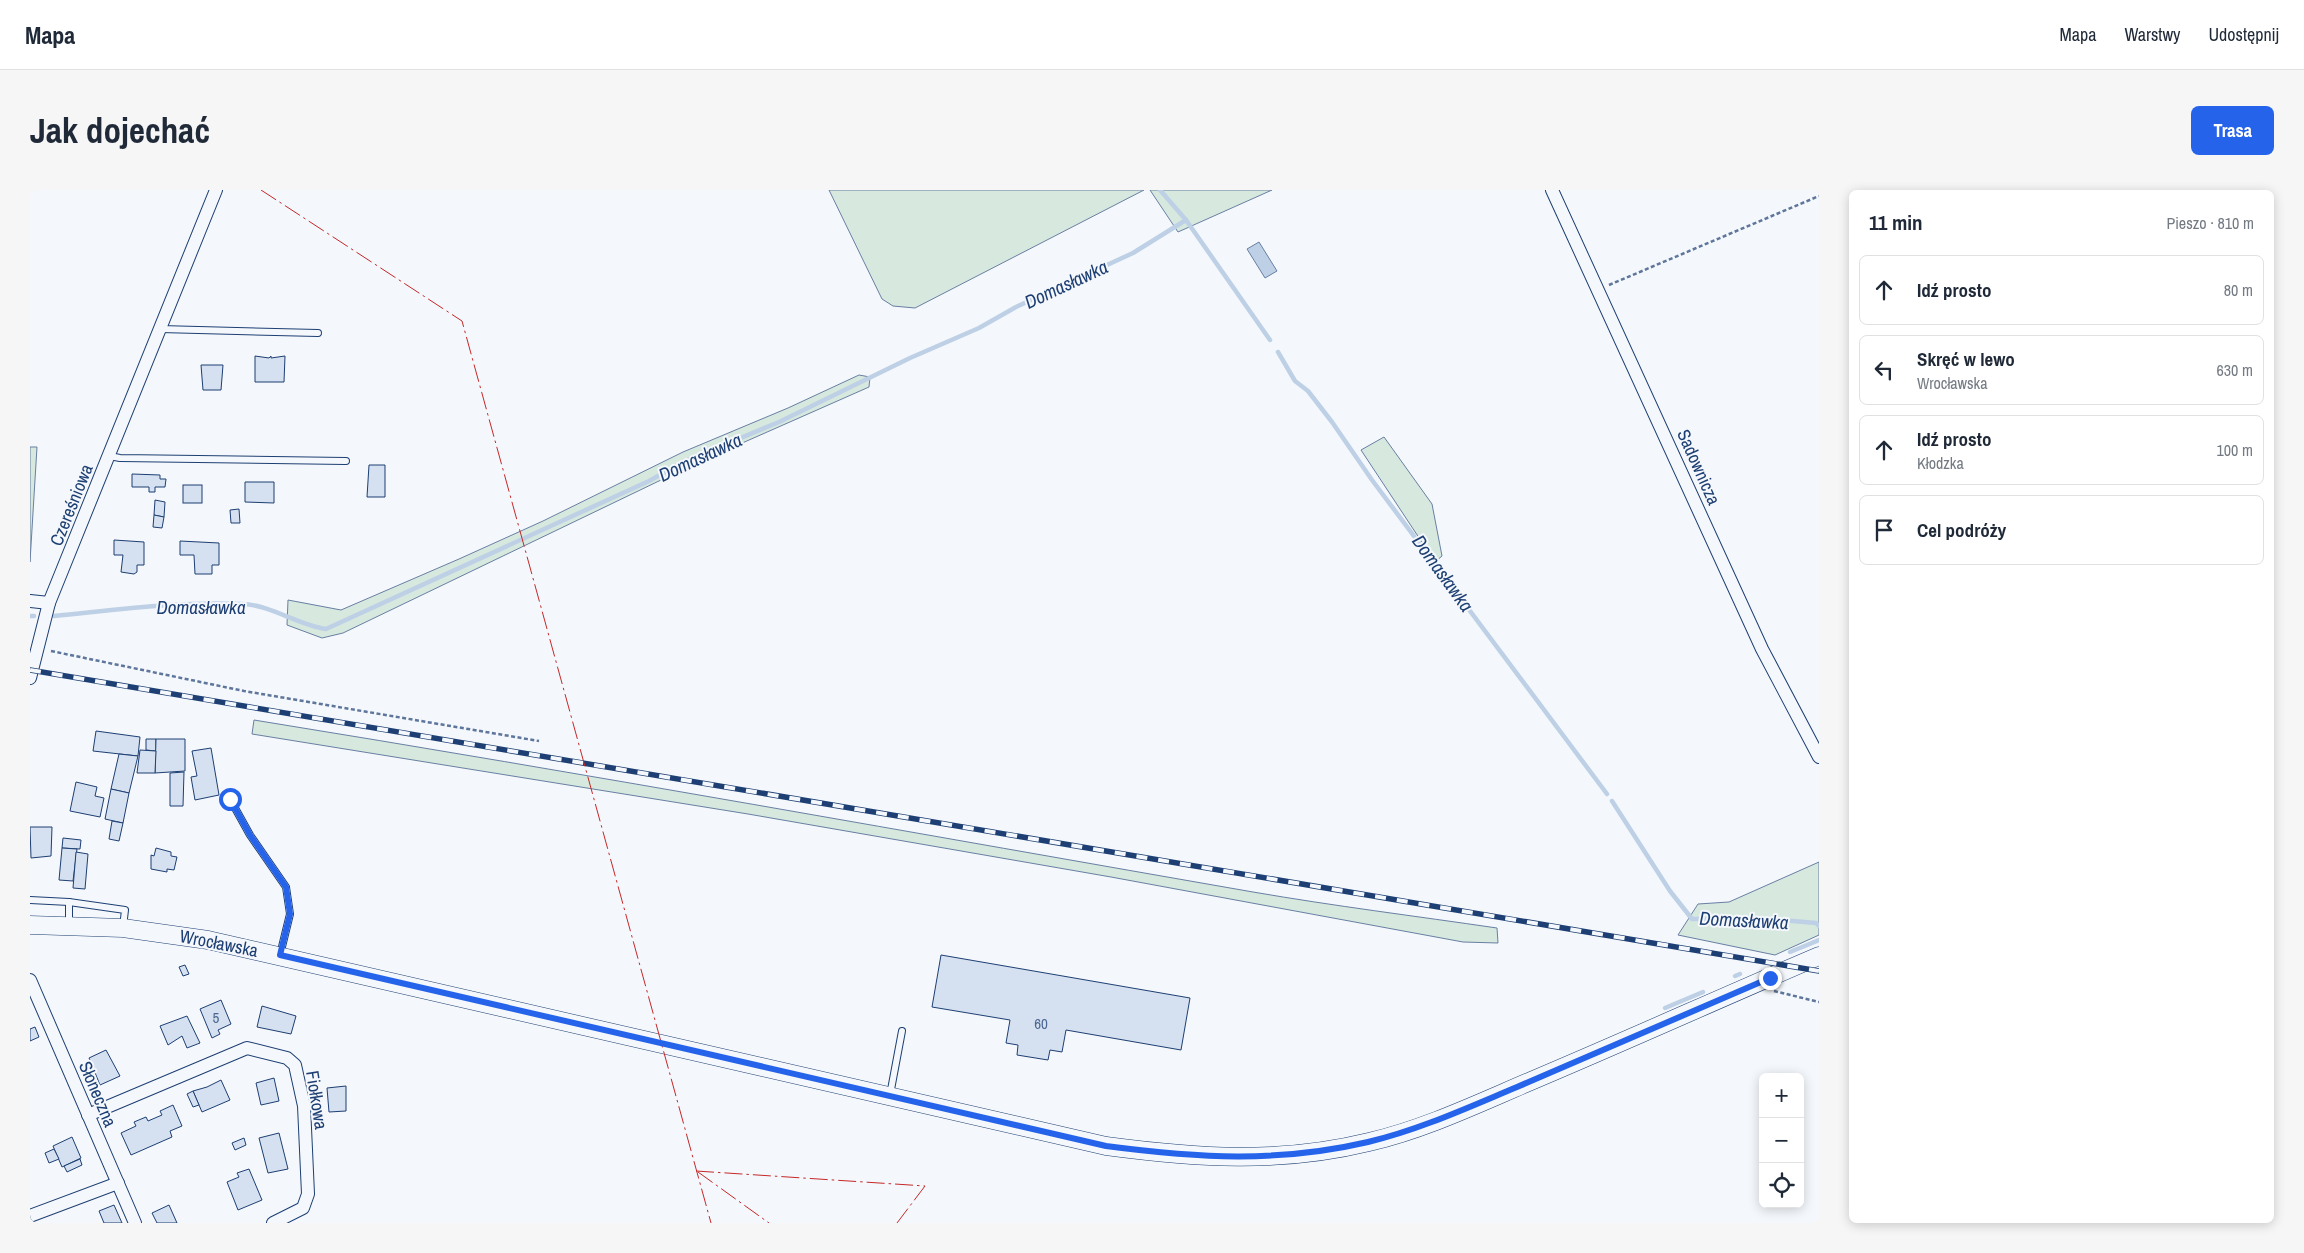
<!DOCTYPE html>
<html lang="pl">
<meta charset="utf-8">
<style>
:root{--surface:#fff;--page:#f6f6f7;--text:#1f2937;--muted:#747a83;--line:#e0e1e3;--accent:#2563eb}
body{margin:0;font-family:"Archivo Narrow",sans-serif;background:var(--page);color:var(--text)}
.controls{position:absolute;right:15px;bottom:15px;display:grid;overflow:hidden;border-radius:8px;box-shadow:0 2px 12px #0003}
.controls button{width:45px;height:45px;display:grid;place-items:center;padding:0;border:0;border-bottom:1px solid var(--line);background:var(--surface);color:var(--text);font:25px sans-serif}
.stop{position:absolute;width:15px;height:15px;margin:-11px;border:4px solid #2563eb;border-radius:50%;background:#fff}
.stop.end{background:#2563eb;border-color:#fff;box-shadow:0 1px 5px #0008}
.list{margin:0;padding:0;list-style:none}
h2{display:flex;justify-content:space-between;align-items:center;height:65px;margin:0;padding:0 20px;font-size:21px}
h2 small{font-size:16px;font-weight:400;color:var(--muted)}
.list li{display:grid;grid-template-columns:32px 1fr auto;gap:15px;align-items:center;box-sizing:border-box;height:70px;margin:0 10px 10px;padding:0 10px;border:1px solid var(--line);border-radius:8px}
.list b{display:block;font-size:19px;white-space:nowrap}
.list p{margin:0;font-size:16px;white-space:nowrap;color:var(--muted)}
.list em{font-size:16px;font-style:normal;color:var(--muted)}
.icon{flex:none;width:28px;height:28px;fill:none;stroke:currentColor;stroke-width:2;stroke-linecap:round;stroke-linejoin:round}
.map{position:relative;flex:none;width:1789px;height:1033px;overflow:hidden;border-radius:8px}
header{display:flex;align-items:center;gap:30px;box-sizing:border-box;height:70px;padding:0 25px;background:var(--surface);border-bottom:1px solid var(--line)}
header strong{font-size:24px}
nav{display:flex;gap:28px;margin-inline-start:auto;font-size:18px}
.intro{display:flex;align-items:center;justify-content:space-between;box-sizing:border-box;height:120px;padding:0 30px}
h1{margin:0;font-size:35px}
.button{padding:12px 22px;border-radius:8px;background:var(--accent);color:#fff;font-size:18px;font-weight:700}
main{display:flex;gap:30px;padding:0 30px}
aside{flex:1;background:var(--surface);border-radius:8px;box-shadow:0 2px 12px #0003}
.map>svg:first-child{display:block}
.green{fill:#d7e8df;stroke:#687fa3}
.water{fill:#bed0e5;stroke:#687fa3}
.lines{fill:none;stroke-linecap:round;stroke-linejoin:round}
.stream{stroke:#bed0e5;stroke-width:4.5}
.building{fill:#d5e0f0;stroke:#1d3f73}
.service-casing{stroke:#1d3f73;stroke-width:8}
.minor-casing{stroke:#1d3f73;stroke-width:14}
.secondary-casing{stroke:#1d3f73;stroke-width:19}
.path{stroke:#5e769c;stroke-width:2.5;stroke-dasharray:4 2.5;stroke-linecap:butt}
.service{stroke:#f4f7fb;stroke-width:6}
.minor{stroke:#f4f7fb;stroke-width:12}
.secondary{stroke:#f4f7fb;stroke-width:18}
.rail-casing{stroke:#1d3f73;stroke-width:5.5}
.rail{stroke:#f4f7fb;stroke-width:4;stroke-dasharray:11;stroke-linecap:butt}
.power{stroke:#c62828;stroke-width:1;stroke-dasharray:18 4 2.5 4;stroke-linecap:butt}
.route{stroke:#2563eb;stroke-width:6}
.labels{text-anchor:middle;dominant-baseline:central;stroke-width:4;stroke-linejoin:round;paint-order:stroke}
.number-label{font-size:15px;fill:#4b6792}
.street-label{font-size:18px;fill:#1d3f73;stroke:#f4f7fb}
.water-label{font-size:19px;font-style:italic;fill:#1d3f73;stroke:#f4f7fb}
</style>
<header>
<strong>Mapa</strong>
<nav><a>Mapa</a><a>Warstwy</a><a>Udostępnij</a></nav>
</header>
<div class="intro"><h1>Jak dojechać</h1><a class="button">Trasa</a></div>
<main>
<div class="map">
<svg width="1789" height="1033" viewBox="0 0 1789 1033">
<rect width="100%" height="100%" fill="#f4f7fb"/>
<g class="green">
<path d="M799,0h315l-229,118 -22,-2 -11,-7z"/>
<path d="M1120,0h122l-94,42z"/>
<path d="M829,185l11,2 -1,10 -181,80 -345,166 -21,5 -35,-13 1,-25 53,10 118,-51 84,-38 140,-69 105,-44z"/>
<path d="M1354,247l48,67 10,52 -7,6 -74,-112z"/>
<path d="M0,257h7l-7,115z"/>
<path d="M224,530c334,54 666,114 999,172 81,14 162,24 244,36l1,15 -35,-1 -352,-65 -363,-63 -496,-80z"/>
<path d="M1789,672v73l-44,20 -97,-20 20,-31 31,-2z"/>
</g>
<path class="water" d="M1229,52l18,29 -12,7 -18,-29z"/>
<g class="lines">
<g class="stream">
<path d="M1130,0l26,30 84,120"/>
<path d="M1248,162l17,29 13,10 24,31 40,58 235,314"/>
<path d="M0,426h4"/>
<path d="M24,426c62,-6 125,-15 188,-12 30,1 55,21 84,25l323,-148 36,-20 94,-39 131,-64 69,-30 37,-21 117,-54 53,-33"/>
<path d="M1582,611l58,90 22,28 66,-1 58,5 3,3"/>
<path d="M1760,762l29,-12"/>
<path d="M1705,786l5,-2"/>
<path d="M1635,818l38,-16"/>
</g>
</g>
<g class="building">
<path d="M225,166l14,2 2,-2v2l14,-2 -1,26h-29z"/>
<path d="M171,175h22l-2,25h-18z"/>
<path d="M339,275h16v32h-18z"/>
<path d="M102,284l28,1v4h6l-1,8h-10v5h-6v-5h-17z"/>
<path d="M215,292h29v21l-29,-1z"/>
<rect x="153" y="295" width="19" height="18"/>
<path d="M125,310l10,2 -1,15 -10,-2z"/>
<path d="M209,319l1,14h-9l-1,-13z"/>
<path d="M124,325l10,2 -2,11 -9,-1z"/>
<path d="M84,350l30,2v23h-7v7l-3,2 -13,-2 2,-17h-9z"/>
<path d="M150,351l39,2v22h-7v9h-17l-1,-19h-14z"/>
<path d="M66,541l44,6 -2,19 -45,-5z"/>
<path d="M116,549h10v12l-10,-1z"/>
<path d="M126,549h29v32l-30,2z"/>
<path d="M181,558l8,47 -24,5 -4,-23 6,-1 -5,-25z"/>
<path d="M110,560l16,1 -1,22h-18z"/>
<path d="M89,564l19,2 -9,37 -18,-4z"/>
<path d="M154,582l-1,34h-13v-33z"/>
<path d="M46,592l21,5 -2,9 9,2 -4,19 -30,-6z"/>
<path d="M81,599l18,4 -6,30 -18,-4z"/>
<path d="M82,631l11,2 -4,18 -10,-2z"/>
<path d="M0,637h22l-1,29 -20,2z"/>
<path d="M33,648l18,2 -1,9 -18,-1z"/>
<path d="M32,658l15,1 -4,32 -14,-1z"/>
<path d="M126,658l15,4v4l6,1 -3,13 -7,-1v3l-16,-3v-14l3,1z"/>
<path d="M46,662l12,2 -3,35 -12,-1z"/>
<path d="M911,765l249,43 -9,52 -115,-20 -4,22 -12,-2 -2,10 -31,-5 1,-10 -12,-2 4,-23 -78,-13z"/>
<path d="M155,775l4,9 -6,2 -4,-9z"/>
<path d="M191,810l10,24 -13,6 2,4 -8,4 -12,-29z"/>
<path d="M232,816l34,10 -5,18 -34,-7z"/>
<path d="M157,826l13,27 -13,5 -5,-12 -14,9 -8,-19z"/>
<path d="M5,837l4,10 -9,4v-12z"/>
<path d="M76,860l14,26 -20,9 -11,-27z"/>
<path d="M244,888l5,23 -18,4 -5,-22z"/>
<path d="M191,890l9,20 -28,12 -9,-21 14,-4z"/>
<path d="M316,896v25l-17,1 -2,-24z"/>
<path d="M163,901l6,14 -6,2 -6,-13z"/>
<path d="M143,915l9,21 -12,5 2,6 -41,18 -10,-22 15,-7 -2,-4 12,-5 2,4 14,-6 -2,-4z"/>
<path d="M249,943l9,36 -20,4 -9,-35z"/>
<path d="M42,947l9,21 -19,9 -9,-21z"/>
<path d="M214,948l2,7 -11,5 -3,-7z"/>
<path d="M24,959l5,10 -10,4 -4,-10z"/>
<path d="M50,969l2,6 -15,7 -3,-6z"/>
<path d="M219,979l13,31 -24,10 -11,-28 12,-5 -2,-4z"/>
<path d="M84,1015l8,18h-18l-5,-12z"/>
<path d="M139,1015l8,18h-20l-5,-10z"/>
</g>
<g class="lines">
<defs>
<g id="service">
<path d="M130,139l158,4"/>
<path d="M79,266l11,2 226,3"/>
<path d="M200,609l20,36 36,52 4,27 -10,41"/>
<path d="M0,710l39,2 56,8 -2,17"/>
<path d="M39,712v22"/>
<path d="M860,905l12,-64"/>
</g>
<g id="minor">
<path d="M1522,0l210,459 57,108"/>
<path d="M0,411l19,2"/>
<path d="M0,488l19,-75 167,-413"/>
<path d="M0,790l105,243"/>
<path d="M58,925l159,-67 40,10 8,7 9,41 4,88 -5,14 -30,15"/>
<path d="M0,1026l88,-33"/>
</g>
<path id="secondary" d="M0,735l93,3 85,12 898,206c90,12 173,18 263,-4 56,-13 110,-39 162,-61 97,-41 192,-84 288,-125"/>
</defs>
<use href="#service" class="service-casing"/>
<use href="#minor" class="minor-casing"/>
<use href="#secondary" class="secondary-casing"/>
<g class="path">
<path d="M1579,95l210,-89"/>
<path d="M21,461l193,40 295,50"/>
<path d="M1744,801l45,11"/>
</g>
<use href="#service" class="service"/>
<use href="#minor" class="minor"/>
<use href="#secondary" class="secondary"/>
<defs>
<path id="rail" d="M0,480l1789,301"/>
</defs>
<use href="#rail" class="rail-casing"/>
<use href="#rail" class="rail"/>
<g class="power">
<path d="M231,0l201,131 249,902"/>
<path d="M666,981l229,15"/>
<path d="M668,982l71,51"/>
<path d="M867,1033l28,-37"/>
</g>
</g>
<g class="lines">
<path class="route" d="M200,609l20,36 36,52 4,27 -10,41 826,191c91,12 172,17 262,-4 51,-12 101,-35 149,-55 84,-36 168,-73 253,-109"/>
</g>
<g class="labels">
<g class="number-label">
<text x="186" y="827">5</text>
<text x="1011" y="833">60</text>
</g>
<g class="street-label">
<text transform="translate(1669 277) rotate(66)">Sadownicza</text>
<text transform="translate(41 315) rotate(-68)">Czereśniowa</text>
<text transform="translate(189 753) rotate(11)">Wrocławska</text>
<text transform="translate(68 904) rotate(67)">Słoneczna</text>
<text transform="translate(287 910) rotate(81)">Fiołkowa</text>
</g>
<g class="water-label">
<text transform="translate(1036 94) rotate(-25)">Domasławka</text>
<text transform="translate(670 267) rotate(-25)">Domasławka</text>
<text transform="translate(1413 383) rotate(54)">Domasławka</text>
<text x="171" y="417">Domasławka</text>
<text transform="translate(1714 730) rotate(3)">Domasławka</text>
</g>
</g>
</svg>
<div class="controls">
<button>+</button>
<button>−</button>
<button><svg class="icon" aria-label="locate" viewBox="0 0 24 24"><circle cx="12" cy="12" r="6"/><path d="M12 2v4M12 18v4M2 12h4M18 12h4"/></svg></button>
</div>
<div class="stop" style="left:200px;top:609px"></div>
<div class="stop end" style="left:1740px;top:788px"></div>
</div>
<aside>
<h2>11 min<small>Pieszo · 810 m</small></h2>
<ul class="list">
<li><svg class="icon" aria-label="ahead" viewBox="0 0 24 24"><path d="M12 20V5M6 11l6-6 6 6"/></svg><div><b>Idź prosto</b></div><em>80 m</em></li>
<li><svg class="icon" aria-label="left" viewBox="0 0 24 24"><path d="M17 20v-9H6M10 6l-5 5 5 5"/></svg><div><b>Skręć w lewo</b><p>Wrocławska</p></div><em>630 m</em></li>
<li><svg class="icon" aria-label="ahead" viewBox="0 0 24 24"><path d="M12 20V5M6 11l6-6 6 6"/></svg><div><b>Idź prosto</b><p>Kłodzka</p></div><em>100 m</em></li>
<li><svg class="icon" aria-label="arrive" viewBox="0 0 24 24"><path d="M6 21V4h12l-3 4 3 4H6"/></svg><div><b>Cel podróży</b></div></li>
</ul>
</aside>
</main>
